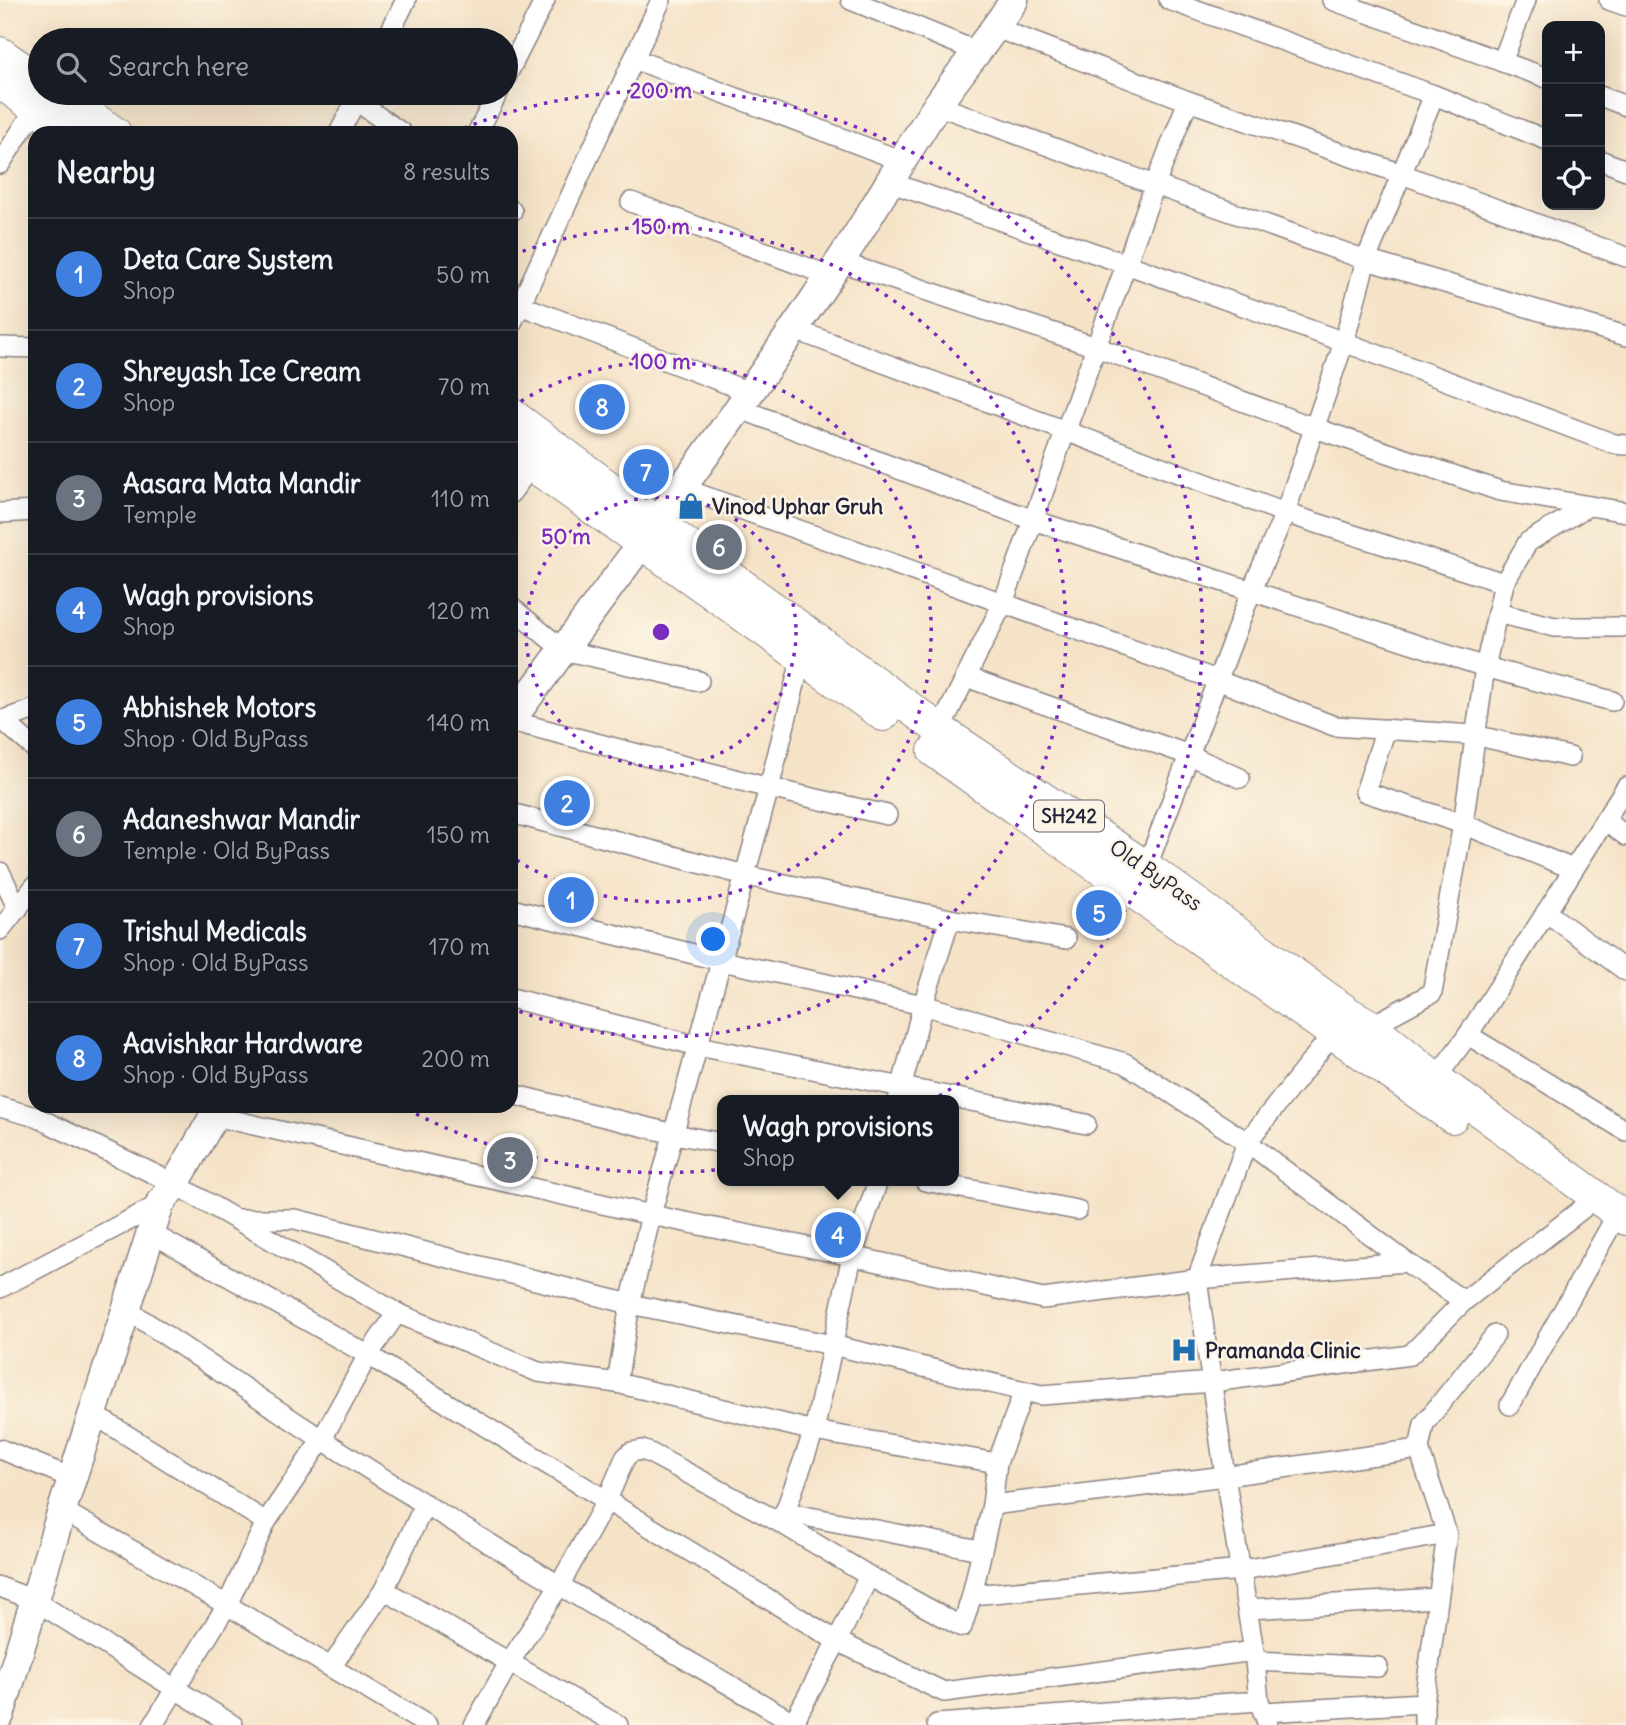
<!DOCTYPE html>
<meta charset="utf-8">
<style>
:root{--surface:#171b24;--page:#242831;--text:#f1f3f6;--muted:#9ea1a6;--line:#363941;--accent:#1f6fb2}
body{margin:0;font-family:Delius,sans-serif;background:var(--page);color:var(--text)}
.controls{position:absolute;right:21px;top:21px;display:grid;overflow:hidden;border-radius:14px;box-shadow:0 7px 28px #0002}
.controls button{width:63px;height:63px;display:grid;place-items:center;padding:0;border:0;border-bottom:2px solid var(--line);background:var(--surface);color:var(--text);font:35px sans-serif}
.you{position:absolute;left:714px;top:940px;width:24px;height:24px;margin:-18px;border:5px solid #fff;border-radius:50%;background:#1a73e8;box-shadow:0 0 0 10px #1a73e833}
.badge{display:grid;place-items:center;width:46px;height:46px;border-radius:50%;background:var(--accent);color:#fff;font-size:23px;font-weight:700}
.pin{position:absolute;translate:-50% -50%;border:4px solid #fff;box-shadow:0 2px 7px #0006}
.popup{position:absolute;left:717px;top:1095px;width:242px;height:91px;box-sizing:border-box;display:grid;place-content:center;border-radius:14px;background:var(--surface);filter:drop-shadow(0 2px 5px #0005);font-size:23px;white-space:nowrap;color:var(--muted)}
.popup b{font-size:26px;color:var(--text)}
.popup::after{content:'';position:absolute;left:50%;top:100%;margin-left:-14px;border:14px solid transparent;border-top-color:var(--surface)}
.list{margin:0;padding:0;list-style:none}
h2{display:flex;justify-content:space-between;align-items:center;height:91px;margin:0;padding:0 28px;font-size:30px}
h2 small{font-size:23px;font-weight:400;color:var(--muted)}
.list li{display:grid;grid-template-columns:46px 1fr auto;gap:21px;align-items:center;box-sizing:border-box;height:112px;padding:0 28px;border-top:2px solid var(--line)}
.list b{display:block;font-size:26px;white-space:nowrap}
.list p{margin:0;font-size:23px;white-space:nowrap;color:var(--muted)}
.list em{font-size:23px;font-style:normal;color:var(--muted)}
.icon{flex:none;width:38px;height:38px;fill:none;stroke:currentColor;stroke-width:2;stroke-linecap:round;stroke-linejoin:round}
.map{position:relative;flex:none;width:1626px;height:1725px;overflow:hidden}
.search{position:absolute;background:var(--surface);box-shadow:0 7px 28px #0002;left:28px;top:28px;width:490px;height:77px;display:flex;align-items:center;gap:18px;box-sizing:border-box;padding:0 24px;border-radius:38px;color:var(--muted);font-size:26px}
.panel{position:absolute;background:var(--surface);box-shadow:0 7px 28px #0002;left:28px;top:126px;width:490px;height:987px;border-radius:21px}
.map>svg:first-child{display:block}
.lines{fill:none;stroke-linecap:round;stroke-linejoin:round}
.street-casing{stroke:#8c8282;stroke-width:22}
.secondary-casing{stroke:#8c8282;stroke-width:31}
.primary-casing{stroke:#8c8282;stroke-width:34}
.street{stroke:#fff;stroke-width:19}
.secondary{stroke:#fff;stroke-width:28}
.primary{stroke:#fff;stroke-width:32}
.ring{fill:none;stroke:#7b2cbf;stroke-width:3.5;stroke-dasharray:3.5 7}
.labels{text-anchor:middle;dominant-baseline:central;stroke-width:5;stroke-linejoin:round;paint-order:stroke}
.shield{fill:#fcf5e5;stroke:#63616e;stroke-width:2}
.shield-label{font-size:19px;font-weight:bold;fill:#22223b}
.poi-label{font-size:21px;font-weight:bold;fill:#22223b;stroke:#fcf5e5;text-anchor:start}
.street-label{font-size:21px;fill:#22223b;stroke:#fcf5e5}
.centre{fill:#7b2cbf;stroke:#fcf5e5;stroke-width:3.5}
.ring-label{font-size:21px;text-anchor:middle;font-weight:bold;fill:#7b2cbf;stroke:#fcf5e5;stroke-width:5;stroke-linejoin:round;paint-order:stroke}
</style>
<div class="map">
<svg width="1626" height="1725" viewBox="0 0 1626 1725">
<rect width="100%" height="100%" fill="#fcf5e5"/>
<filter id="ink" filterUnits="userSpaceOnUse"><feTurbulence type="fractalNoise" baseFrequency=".0143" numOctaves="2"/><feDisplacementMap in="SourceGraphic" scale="14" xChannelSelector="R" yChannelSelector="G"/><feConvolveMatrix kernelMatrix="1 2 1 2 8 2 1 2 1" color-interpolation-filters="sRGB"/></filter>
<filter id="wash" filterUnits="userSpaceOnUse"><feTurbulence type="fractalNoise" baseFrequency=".00686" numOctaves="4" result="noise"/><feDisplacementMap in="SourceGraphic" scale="28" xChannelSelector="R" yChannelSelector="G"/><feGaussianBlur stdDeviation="1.57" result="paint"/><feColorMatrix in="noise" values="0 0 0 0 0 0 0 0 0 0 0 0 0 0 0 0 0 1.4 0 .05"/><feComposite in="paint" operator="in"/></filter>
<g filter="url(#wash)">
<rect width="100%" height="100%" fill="#f5e3c8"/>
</g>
<g filter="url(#ink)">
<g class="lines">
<defs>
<g id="street">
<path d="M851,0l127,52"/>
<path d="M1169,0l265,95 113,45"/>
<path d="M1332,0l215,78"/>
<path d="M1609,0l17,6"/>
<path d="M996,28l192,73 214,73 224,83"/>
<path d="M386,40l20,-40"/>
<path d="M634,59l268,102"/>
<path d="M1502,62l24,-62"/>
<path d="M506,77l39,-77"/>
<path d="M1600,96l26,10"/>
<path d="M356,101l46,32"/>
<path d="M937,105l218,80 211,75 260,76"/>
<path d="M339,133l21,-40"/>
<path d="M477,133l21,-40"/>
<path d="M1600,160l26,10"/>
<path d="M0,164l36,-56"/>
<path d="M889,182l237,82 218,78 270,102 12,1"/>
<path d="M631,202l199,74"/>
<path d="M511,210l1,1"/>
<path d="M840,262l256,85 219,81 185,63 126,21"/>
<path d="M520,305l229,87"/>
<path d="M511,325l150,-325"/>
<path d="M793,329l492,184 219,70"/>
<path d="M0,347l35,1"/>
<path d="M738,408l295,112 452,147 127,34"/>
<path d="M682,488l535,192 117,46 140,9 96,22"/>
<path d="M511,493l21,-28"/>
<path d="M0,513l35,-2"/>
<path d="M511,607l52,43 136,31"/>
<path d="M1497,613l58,14h67"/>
<path d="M966,677l223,78 51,23"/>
<path d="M3,720l32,29"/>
<path d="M0,721l35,-12"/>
<path d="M511,721l258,67 118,27"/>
<path d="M1386,729l-21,63 98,32 110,45"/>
<path d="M936,737l67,-134 152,-418 33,-84"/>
<path d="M511,813l241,64 198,42 116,20"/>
<path d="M1605,820l21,16"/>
<path d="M0,872l18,37"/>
<path d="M1144,874l107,-282 34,-79 59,-171 22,-82 68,-165"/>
<path d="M511,909l211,52 201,44 202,58 122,79 159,120 58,39"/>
<path d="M1546,912l80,59"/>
<path d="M0,930l35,-44"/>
<path d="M511,998l187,48 388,78"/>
<path d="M1364,1032l7,-6 61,-33 31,-169 22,-157 19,-84 24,-41 60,-36"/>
<path d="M1468,1035l158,96"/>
<path d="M1430,1086l38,-51 158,-248"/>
<path d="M511,1094l163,40 48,9"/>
<path d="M898,1100l25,-95 27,-86"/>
<path d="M0,1107l36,10 139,67 222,129 141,59 79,11 197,48 183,32"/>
<path d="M214,1116l437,99 201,41 191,43 154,-20 209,-17"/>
<path d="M925,1181l152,29"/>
<path d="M236,1219h59l335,85 202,41 209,50 172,-13 197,-27 54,-54 118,-92 12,-14"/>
<path d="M151,1233l217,122 469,286 107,51 310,-41"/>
<path d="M0,1288l160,-84"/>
<path d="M126,1309c65,43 129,87 194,129 156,101 318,193 478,287"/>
<path d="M617,1383l13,-79 21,-89 118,-427 35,-140"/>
<path d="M1510,1405l108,-192"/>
<path d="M93,1414l173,108"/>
<path d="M0,1449l72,29"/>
<path d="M992,1505l233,-29 194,-27"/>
<path d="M62,1510l165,95 200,120"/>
<path d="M784,1512l196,38"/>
<path d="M781,1523l33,-92 38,-175 26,-75"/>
<path d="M0,1587l34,13 199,125"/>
<path d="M384,1590l234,135"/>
<path d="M972,1595l270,-25 205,-36"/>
<path d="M1248,1609l190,-11"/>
<path d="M1255,1661l123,6"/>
<path d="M331,1667l53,-77 41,-86"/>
<path d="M1263,1712l161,-9"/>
<path d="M937,1724l322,-23"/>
<path d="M153,1725l74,-120 39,-83 56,-83 46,-84 29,-42"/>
<path d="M474,1725l35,-62 50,-77 48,-86 18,-42 6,-6 11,-2 8,3 131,70 88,53 93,51 10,-32 20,-90 5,-42 27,-72"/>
<path d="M792,1725l45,-84 32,-65"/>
<path d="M1268,1725l-9,-24 -5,-50 -29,-175 -28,-197 50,-137 93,-117"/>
<path d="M1424,1725v-22l23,-169 -28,-85 5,-25 71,-89"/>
</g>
<g id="secondary">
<path d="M511,720c112,-150 223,-301 327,-456 35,-51 64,-106 98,-157 25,-37 54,-69 78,-107"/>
<path d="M0,1715l62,-205 98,-306 15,-20 39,-68 7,-10"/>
</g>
<g id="primary">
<path d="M0,53l40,28"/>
<path d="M0,82l71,51"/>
<path d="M57,93l58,40"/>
<path d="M511,414l146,109 283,207 206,137 202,146 23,13 64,52 191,141"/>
<path d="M511,450l372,265"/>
<path d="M934,751l518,366"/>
</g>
</defs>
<use href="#street" class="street-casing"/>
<use href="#secondary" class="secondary-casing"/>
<use href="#primary" class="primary-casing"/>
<use href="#street" class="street"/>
<use href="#secondary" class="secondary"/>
<use href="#primary" class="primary"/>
</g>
</g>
<g class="ring">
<circle cx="661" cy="632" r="135"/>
<path d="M512 407A270 270 0 1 1 512 857"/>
<path d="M513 255A405 405 0 1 1 513 1009"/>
<path d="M454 132A541 541 0 1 1 403 1107"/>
</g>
<defs>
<symbol id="shop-bare" viewBox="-9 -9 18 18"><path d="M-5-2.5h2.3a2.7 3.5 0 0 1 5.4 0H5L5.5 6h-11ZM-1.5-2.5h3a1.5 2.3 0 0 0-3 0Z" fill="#1f6fb2" stroke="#fcf5e5" stroke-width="2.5" paint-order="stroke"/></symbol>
<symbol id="hospital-bare" viewBox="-9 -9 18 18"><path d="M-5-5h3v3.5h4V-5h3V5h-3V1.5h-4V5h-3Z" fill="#1f6fb2" stroke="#fcf5e5" stroke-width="2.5" paint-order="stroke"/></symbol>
</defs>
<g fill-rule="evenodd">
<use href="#shop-bare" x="672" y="487" width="38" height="38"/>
<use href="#hospital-bare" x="1165" y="1331" width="38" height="38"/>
</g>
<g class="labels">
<rect class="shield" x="1034" y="800.5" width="70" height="31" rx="5"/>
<g class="shield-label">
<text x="1069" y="816">SH242</text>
</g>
<g class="poi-label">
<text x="712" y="506">Vinod Uphar Gruh</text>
<text x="1205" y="1350">Pramanda Clinic</text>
</g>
<g class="street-label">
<text transform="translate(1156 875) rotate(35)">Old ByPass</text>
</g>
</g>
<circle cx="661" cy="632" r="10" class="centre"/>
<g class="ring-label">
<text x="661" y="98">200 m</text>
<text x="661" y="234">150 m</text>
<text x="661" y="369">100 m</text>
<text x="566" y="544">50 m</text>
</g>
</svg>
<div class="controls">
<button>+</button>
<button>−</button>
<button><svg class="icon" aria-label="locate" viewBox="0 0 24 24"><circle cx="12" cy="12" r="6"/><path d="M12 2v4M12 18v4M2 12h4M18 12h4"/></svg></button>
</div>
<div class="you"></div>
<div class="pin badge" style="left:571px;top:900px;background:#3f7fe0">1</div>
<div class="pin badge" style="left:567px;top:803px;background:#3f7fe0">2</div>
<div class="pin badge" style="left:510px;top:1160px;background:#6b7280">3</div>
<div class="pin badge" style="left:838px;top:1235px;background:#3f7fe0">4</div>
<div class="popup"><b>Wagh provisions</b>Shop</div>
<div class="pin badge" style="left:1099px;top:913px;background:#3f7fe0">5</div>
<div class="pin badge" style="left:719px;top:547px;background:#6b7280">6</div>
<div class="pin badge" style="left:646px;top:472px;background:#3f7fe0">7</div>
<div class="pin badge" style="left:602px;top:407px;background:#3f7fe0">8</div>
<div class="search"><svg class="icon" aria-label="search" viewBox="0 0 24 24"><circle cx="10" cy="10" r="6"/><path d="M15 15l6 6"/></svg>Search here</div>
<section class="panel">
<h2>Nearby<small>8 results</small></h2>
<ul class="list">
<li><span class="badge" style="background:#3f7fe0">1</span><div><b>Deta Care System</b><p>Shop</p></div><em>50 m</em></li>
<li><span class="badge" style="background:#3f7fe0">2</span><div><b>Shreyash Ice Cream</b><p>Shop</p></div><em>70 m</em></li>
<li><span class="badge" style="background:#6b7280">3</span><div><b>Aasara Mata Mandir</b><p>Temple</p></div><em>110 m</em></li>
<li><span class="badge" style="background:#3f7fe0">4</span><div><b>Wagh provisions</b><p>Shop</p></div><em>120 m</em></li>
<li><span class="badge" style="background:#3f7fe0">5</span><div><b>Abhishek Motors</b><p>Shop · Old ByPass</p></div><em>140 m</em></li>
<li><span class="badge" style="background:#6b7280">6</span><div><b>Adaneshwar Mandir</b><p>Temple · Old ByPass</p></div><em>150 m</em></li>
<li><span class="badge" style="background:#3f7fe0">7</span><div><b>Trishul Medicals</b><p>Shop · Old ByPass</p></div><em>170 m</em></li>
<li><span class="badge" style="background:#3f7fe0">8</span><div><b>Aavishkar Hardware</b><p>Shop · Old ByPass</p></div><em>200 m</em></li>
</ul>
</section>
</div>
